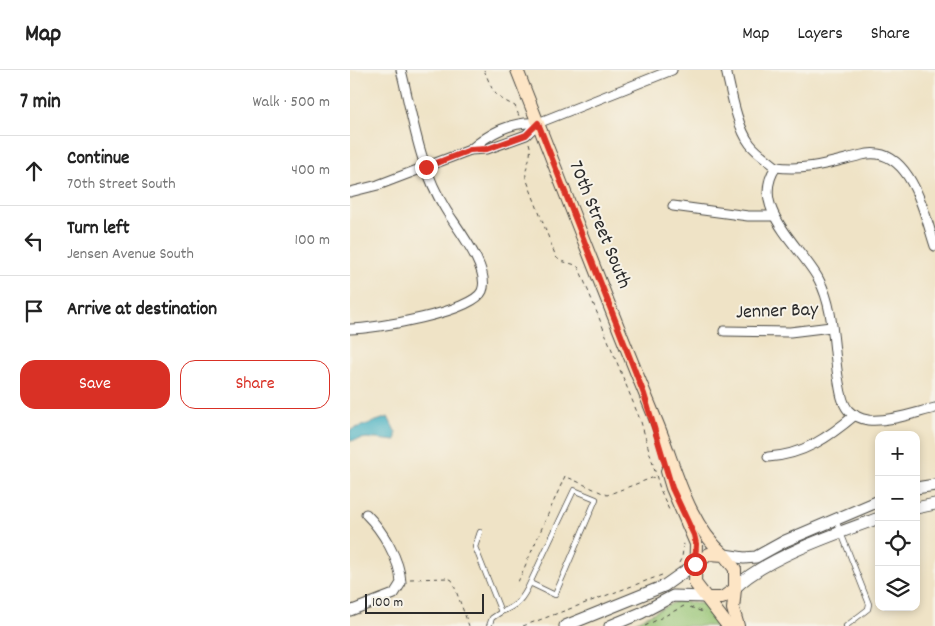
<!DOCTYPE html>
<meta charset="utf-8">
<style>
:root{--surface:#fff;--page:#f2f2f2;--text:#222;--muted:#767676;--line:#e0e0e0;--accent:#d93025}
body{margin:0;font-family:Dekko,sans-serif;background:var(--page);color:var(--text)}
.controls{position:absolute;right:15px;bottom:15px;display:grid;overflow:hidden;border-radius:10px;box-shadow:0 2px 8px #0003}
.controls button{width:45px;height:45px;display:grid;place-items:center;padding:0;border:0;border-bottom:1px solid var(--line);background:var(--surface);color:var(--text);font:25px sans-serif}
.scale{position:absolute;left:15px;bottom:12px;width:119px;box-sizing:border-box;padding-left:5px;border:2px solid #2b2b2b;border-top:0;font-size:14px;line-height:18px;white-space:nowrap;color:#2b2b2b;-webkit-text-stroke:4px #f7f3e8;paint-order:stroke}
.stop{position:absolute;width:15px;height:15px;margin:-11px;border:4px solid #d93025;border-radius:50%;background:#fff}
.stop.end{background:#d93025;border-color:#fff;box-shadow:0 1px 5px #0008}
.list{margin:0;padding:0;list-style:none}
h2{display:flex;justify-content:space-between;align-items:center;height:65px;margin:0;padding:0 20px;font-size:21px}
h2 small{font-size:16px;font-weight:400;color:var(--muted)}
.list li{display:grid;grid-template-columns:32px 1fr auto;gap:15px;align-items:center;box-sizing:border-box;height:70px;padding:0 20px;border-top:1px solid var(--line)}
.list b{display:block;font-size:19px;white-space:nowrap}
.list p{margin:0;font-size:16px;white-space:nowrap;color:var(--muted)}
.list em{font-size:16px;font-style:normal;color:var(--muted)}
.actions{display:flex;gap:10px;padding:15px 20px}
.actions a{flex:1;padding:11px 0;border:1px solid var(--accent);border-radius:15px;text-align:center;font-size:18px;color:var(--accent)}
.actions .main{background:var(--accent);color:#fff}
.icon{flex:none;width:28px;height:28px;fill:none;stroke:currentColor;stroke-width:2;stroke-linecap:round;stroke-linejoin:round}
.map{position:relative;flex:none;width:585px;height:556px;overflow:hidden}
header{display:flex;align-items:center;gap:30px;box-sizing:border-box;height:70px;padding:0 25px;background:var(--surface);border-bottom:1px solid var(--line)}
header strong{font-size:24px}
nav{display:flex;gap:28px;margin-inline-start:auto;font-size:18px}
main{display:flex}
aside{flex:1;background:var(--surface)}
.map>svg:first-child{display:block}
.green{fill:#94c372;stroke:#60774e}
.water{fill:#43afc1;stroke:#376d76}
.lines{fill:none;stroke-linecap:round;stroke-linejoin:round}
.service-casing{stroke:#484742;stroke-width:6}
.minor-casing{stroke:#484742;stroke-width:11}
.tertiary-casing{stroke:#484742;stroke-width:13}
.secondary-casing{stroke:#484742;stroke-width:14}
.path{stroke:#484742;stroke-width:1;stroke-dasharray:4 4;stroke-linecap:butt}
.service{stroke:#fff;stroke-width:4.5}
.minor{stroke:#fff;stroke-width:9}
.tertiary{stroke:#fff;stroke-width:11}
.secondary{stroke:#fde5c5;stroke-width:12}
.route{stroke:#d93025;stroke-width:6}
.labels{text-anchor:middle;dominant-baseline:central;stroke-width:4;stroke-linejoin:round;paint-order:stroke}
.street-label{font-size:20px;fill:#2b2b2b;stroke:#f7f3e8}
</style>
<header>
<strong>Map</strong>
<nav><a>Map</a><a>Layers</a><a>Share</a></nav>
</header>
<main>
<aside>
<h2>7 min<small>Walk · 500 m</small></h2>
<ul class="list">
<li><svg class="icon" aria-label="ahead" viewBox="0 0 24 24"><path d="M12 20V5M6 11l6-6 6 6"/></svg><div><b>Continue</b><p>70th Street South</p></div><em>400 m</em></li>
<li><svg class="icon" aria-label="left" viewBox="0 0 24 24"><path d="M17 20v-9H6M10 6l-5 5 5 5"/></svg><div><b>Turn left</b><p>Jensen Avenue South</p></div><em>100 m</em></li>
<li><svg class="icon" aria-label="arrive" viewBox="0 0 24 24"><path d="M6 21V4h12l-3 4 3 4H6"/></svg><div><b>Arrive at destination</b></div></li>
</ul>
<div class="actions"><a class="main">Save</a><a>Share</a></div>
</aside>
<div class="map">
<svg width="585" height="556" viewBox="0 0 585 556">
<rect width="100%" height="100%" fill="#f7f3e8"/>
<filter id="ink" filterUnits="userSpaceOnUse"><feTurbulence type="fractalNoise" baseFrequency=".02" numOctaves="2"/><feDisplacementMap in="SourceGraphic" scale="10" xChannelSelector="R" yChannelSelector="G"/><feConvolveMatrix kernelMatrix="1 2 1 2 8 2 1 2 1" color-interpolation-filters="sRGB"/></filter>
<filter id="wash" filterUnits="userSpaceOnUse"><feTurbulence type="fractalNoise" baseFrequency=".0096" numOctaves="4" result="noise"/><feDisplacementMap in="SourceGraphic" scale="20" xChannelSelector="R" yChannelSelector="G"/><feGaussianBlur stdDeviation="1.12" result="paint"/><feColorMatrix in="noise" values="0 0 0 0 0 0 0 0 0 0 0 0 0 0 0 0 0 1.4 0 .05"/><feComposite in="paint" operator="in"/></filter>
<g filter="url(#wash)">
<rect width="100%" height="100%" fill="#efe3c6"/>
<path class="green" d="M327,531l27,3 19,22h-96z"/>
<path class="water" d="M38,347l8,16v8l-29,-3 -17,3v-11z"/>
</g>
<g filter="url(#ink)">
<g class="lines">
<defs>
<g id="service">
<path d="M486,450l33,84 -1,5 -22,17"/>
<path d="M130,462l-5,15 26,65 -9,6 -3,8"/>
<path d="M151,542c16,-6 22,-13 29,-29l44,-93 22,9 -41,96 -25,-12"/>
</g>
<g id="minor">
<path d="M376,0c5,21 11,57 24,74 7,9 17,15 26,23"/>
<path d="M120,80c20,-17 41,-29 68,-27"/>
<path d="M426,97c-28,41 26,80 43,113 15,28 14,65 19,97 2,10 3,25 10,33 4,5 13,9 20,10 21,2 46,-7 67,-12"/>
<path d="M426,97c32,4 56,-5 86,-12 48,-12 62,58 73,91"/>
<path d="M0,122l28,-7 92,-35 17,-1 39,-14 12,-12 134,-53"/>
<path d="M323,136l75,10h26"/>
<path d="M0,259c24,0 123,-17 132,-38 9,-21 -25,-63 -36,-81 -27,-43 -33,-92 -45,-140"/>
<path d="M374,261l66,1 41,-5"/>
<path d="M418,387c35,-2 61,-20 87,-42"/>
<path d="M0,541l44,-17 7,-11c-1,-24 -19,-53 -35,-69"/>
</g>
<g id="tertiary">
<path d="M566,418l19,-3"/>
<path d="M566,438l19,-4"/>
<path d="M375,485l19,3 12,-1 29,-16 94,-40"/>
<path d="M385,518c29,-30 103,-55 144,-70"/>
<path d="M215,556l99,-40 31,-22"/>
<path d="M260,556l31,-13 32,-17 33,1"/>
</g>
<g id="secondary">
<path d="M167,0c46,116 90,233 138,348 20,46 30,102 69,137"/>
<path d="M317,401l5,17 24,56 -1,39 33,43"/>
<path d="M346,494l13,-10 15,1 11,14v20l-13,9h-15"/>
<path d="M385,519l-2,20 5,17"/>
</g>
</defs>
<use href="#service" class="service-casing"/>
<use href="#minor" class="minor-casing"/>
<use href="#tertiary" class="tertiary-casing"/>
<use href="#secondary" class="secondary-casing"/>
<g class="path">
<path d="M134,0c10,23 8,25 31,36l4,10"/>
<path d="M179,73c5,14 -5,22 -3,35l30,79c7,8 17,4 23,11l62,154 19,67 9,21"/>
<path d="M329,493l3,-6 2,-14"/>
<path d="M60,509l38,-1 4,2 17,46"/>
<path d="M168,512l47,-106 42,19 50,-19"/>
<path d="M340,537l15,6"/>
<path d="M173,556l139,-51"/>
<path d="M295,556l39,-20"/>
</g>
<use href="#service" class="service"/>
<use href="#minor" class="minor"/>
<use href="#tertiary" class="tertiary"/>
<use href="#secondary" class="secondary"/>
</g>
</g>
<g class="lines" filter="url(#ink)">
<path class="route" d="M76,97l44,-17 17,-1 39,-14 12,-12 106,271 28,94 22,47 2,9 -1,20"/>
</g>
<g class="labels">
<g class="street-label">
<text transform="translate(249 155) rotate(68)">70th Street South</text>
<text transform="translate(427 242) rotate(-2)">Jenner Bay</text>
</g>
</g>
</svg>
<div class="controls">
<button>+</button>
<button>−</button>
<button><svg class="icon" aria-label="locate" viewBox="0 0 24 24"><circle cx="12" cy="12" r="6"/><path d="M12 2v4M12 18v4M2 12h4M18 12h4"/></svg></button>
<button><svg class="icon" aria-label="layers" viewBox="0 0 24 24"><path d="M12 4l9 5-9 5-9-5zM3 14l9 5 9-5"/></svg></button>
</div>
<div class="scale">100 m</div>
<div class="stop" style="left:345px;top:494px"></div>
<div class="stop end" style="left:76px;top:97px"></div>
</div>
</main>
